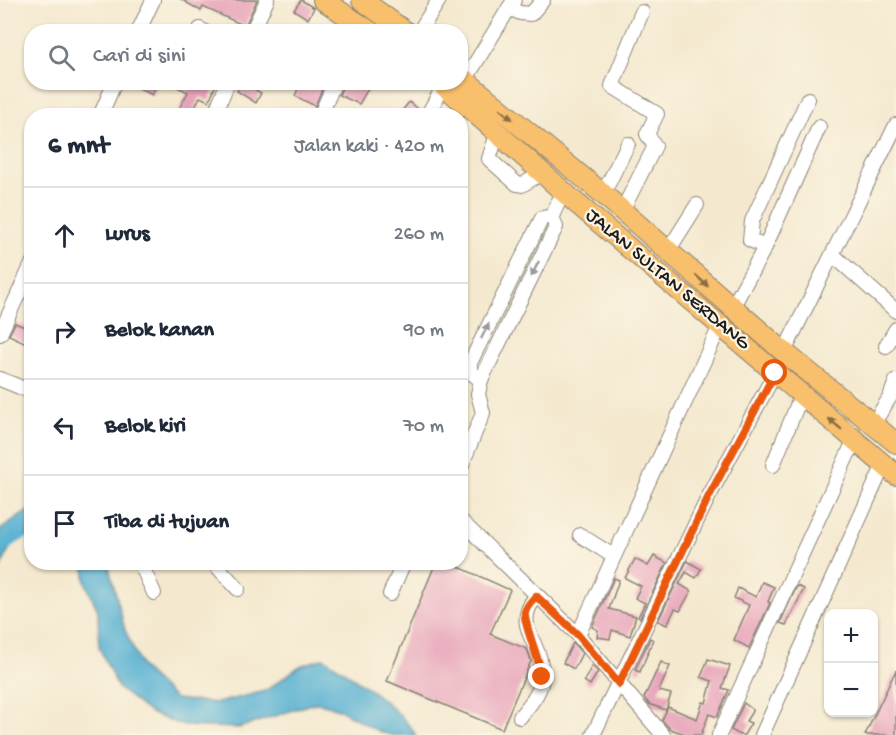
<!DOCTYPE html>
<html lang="id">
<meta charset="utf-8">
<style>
:root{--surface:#fff;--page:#f2f2f3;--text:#1f2937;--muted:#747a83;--line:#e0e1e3}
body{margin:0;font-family:"Gochi Hand",sans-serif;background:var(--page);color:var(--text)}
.controls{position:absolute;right:18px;bottom:18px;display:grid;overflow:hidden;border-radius:12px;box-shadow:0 2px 4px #0004}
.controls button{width:54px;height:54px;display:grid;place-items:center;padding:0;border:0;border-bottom:2px solid var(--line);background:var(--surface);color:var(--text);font:30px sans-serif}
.stop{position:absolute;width:18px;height:18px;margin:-14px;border:4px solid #ea580c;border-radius:50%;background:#fff}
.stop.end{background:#ea580c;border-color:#fff;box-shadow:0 2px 6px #0008}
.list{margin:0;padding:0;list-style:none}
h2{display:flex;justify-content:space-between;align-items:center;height:78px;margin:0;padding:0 24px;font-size:26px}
h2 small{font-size:20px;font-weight:400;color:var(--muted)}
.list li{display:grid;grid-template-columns:39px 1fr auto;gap:18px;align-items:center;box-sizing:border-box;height:96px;padding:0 24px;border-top:2px solid var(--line)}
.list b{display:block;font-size:22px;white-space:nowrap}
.list em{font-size:20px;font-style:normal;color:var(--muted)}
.icon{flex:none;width:33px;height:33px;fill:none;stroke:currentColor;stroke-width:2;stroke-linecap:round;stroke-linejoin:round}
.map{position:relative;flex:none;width:896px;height:735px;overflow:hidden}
.search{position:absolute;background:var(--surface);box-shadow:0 2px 4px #0004;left:24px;top:24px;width:444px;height:66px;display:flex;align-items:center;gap:15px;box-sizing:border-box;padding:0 21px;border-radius:24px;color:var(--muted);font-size:22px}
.panel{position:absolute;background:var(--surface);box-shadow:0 2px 4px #0004;left:24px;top:108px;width:444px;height:462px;border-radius:24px}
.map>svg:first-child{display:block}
.water{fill:#54b0d2;stroke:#386677;stroke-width:1.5}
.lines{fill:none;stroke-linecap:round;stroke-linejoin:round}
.river{stroke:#54b0d2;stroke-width:16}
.building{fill:#e7a3b9}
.minor-casing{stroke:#888276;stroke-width:16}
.highway-casing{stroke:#888276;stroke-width:22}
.minor{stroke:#fff;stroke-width:14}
.highway{stroke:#f8bf6c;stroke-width:20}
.oneway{fill:#8a6e44}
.oneway2{fill:#999}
.route{stroke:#ea580c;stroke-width:8}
.labels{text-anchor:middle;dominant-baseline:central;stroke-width:4.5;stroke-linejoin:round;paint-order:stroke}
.street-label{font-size:20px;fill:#1c1c1c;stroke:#fcf5e5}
</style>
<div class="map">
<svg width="896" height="735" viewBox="0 0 896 735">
<rect width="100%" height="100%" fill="#fcf5e5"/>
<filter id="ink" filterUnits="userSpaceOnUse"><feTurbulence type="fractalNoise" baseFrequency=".0167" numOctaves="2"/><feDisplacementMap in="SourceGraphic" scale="12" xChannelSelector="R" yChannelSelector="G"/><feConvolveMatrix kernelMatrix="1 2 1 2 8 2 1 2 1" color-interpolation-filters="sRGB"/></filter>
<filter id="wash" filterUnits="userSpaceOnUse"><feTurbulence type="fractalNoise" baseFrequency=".008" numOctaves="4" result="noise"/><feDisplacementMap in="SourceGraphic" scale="24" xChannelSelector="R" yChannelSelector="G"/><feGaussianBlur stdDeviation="1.35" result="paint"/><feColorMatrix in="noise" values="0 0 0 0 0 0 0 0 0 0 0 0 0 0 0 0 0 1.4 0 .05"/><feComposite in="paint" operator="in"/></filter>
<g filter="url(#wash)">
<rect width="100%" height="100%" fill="#f4e9cf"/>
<g class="water">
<path d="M31,509v17l-13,5 -18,38v-39z"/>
<path d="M85,563h23l17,67 17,38 33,31 42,4 48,-12 35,-25 24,-8c31,21 71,45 92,77 -7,0 -16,0 -24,0 -28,-5 -50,-32 -78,-32l-75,25 -55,-2 -34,-13 -32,-25 -19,-41 -1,-36 -13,-30z"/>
</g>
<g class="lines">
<path class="river" d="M0,548l9,-9 23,-13"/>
</g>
<g id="blocks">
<g class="building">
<path d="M182,0h75l-12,26 -42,-19 -2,4z"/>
<path d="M301,0l13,8 -6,11 -14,-9z"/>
<path d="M128,82h30l-6,13z"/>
<path d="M167,82h50l-8,19 -9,-4 -9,18 -12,-6 9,-17z"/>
<path d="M242,82l19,11 -5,10 -19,-12z"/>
<path d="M301,82h24l-10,24 -20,-10z"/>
<path d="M345,82h14l10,5 -10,17 -20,-9z"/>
<path d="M409,102l11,8 -3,6h-9l-6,-5z"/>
<path d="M15,323l17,7v16l-23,-11z"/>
<path d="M654,556l13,7 -27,55 -2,-1 7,-14 -10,-5 6,-12 -16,-8 10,-19 13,7z"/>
<path d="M687,561l14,8 -5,9 -10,-6 -7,12 12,7 -11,20 -5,-2 -8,16 -9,-4z"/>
<path d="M436,562h12l62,28 -20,44 37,15 4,12 -29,68 -115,-48z"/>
<path d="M614,578l5,2 -10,29 27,7 -6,20 -18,-6 -2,9 -13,-2 1,-7 -6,-3z"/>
<path d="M762,582l12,5 -6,15 2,1 -21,45 -15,-8 15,-35 -15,-7 4,-10 18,9z"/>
<path d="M797,586l7,3 -18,36 -6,-2z"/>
<path d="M650,638l3,2 -13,32 -5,-2z"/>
<path d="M573,643l9,10 -8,16 -11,-6z"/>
<path d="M708,659l22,7 -8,22 7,2 -12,27 -8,-3 -8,21h-13l-18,-6 -8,-9 6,-13 29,12 6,-17 3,1 6,-22 -11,-4z"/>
<path d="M661,662l9,4 -11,25 12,3 -5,16 -17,-6 -5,-6z"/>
<path d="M592,666l6,6 -8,13 -6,-4z"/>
<path d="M896,670v65h-31z"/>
<path d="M744,703l9,7 -7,11 5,2 -7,12h-4l-9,-5z"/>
</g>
</g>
</g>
<g filter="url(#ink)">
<use href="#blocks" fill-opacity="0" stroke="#888276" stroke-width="1.5"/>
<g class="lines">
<defs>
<g id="minor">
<path d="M509,8l11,5 11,1 12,-14"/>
<path d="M200,29l5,3"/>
<path d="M138,32l15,-32"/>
<path d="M252,32l15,-32"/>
<path d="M419,32l20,-32"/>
<path d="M465,80l49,-80"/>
<path d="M100,116l15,-34"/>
<path d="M214,116l14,-34"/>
<path d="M320,116l15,-34"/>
<path d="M427,116l17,-31"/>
<path d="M497,134l-8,25 28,25 5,1 20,-12"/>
<path d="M603,194l25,-50"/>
<path d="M622,211l33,-65 -8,-12 10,-20 -45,-28 30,-74"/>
<path d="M765,247l-15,-7 2,-19 56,-122"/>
<path d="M668,251l29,-46"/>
<path d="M833,255l63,56"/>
<path d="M732,308l33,-61 54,-120"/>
<path d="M0,334l32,-70"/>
<path d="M886,346l10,-17"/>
<path d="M784,352l112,-227"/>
<path d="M0,379l32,13"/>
<path d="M481,380l-11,-8v-9l72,-145 10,-2"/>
<path d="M873,424l17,-27 6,-16"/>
<path d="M773,465l28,-69"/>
<path d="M460,469l23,-56 -5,-19 3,-14 75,-153 -4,-11 11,-24"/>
<path d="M460,520l118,115 85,100"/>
<path d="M580,535l33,21"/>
<path d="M140,562l14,31"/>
<path d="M213,562l25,27"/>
<path d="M390,594l14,-32"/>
<path d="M578,635l142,-309"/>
<path d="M520,717c9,-12 22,-25 22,-41 1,-35 -31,-48 -6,-80"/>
<path d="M593,735l115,-237 67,-125"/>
<path d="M719,735l135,-294"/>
<path d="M762,735l122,-271"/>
</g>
<g id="highway">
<path d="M323,0l48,32"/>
<path d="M362,0l44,32"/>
<path d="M460,76l143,118 181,158 112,91"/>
<path d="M440,82l135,120 321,273"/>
</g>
</defs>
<use href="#minor" class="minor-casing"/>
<use href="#highway" class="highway-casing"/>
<use href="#minor" class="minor"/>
<use href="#highway" class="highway"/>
</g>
<defs><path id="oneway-solid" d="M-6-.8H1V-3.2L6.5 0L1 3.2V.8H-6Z" transform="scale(1.5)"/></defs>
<g class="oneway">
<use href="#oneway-solid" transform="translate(506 114) rotate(40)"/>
<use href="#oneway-solid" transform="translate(702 281) rotate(42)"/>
<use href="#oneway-solid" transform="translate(835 424) rotate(-140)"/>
</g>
<g class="oneway2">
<use href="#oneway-solid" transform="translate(535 269) rotate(116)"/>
<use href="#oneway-solid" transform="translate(485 331) rotate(-64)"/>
</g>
</g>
<g class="lines" filter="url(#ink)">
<path class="route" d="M542,677c-2,-17 -19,-54 -17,-65 1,-6 7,-12 11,-16l42,39 41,49 89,-186 67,-125"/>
</g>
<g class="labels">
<g class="street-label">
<text transform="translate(667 280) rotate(40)">JALAN SULTAN SERDANG</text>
</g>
</g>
</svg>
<div class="controls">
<button>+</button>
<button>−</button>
</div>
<div class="stop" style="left:775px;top:373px"></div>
<div class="stop end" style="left:542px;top:677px"></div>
<div class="search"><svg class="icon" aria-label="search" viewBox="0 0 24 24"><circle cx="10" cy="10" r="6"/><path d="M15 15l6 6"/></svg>Cari di sini</div>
<section class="panel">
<h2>6 mnt<small>Jalan kaki · 420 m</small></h2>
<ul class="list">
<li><svg class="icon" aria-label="ahead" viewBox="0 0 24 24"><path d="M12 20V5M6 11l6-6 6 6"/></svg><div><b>Lurus</b></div><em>260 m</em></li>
<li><svg class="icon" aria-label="right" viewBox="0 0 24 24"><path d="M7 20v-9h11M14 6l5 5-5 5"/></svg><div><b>Belok kanan</b></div><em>90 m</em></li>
<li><svg class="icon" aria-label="left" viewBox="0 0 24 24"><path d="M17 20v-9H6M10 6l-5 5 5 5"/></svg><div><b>Belok kiri</b></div><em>70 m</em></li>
<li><svg class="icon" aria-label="arrive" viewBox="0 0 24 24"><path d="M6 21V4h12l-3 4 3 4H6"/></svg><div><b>Tiba di tujuan</b></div></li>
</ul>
</section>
</div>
